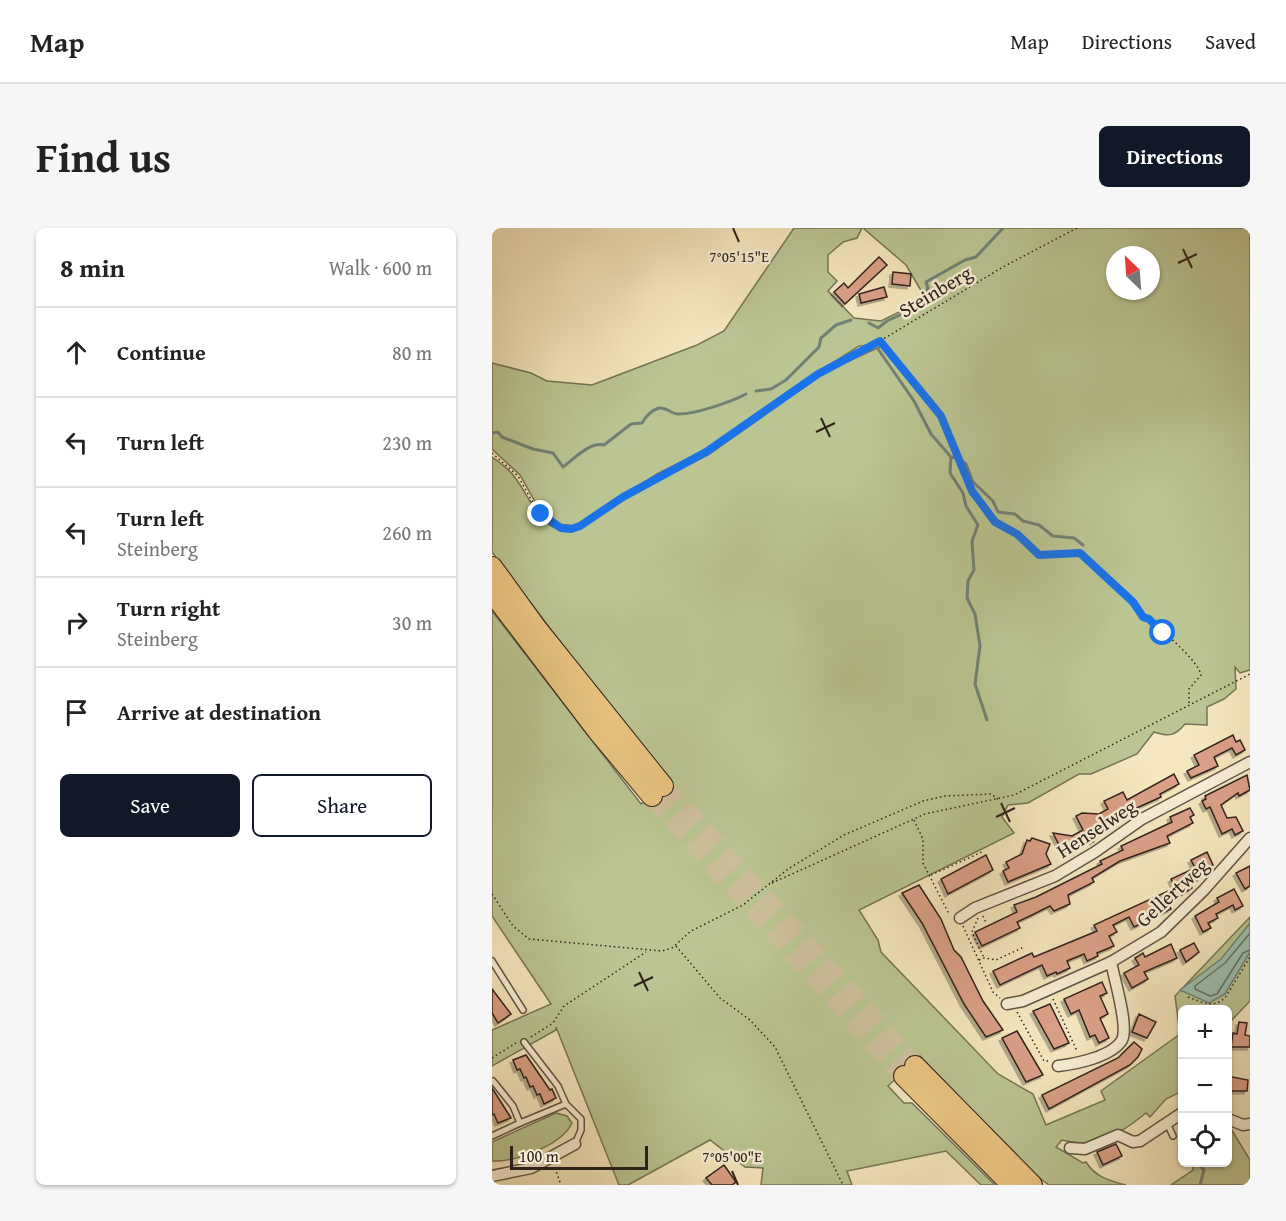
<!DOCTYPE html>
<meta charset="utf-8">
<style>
:root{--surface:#fff;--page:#f6f6f6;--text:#222;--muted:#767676;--line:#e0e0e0;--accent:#111827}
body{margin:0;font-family:"Gentium Book Plus",serif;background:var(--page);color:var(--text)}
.controls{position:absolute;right:18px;bottom:18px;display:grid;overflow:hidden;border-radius:9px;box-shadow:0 2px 4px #0004}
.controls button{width:54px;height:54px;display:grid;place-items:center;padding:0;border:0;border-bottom:2px solid var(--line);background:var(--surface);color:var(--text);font:30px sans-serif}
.compass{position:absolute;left:614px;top:18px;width:54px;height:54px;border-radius:50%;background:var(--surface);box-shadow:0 2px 4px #0004;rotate:335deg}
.scale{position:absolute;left:18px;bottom:15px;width:138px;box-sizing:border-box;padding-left:6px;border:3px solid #30221b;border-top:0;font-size:16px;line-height:21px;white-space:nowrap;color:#30221b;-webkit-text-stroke:4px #f8efd5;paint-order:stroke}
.stop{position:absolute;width:18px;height:18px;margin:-14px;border:4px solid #1a73e8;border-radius:50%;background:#fff}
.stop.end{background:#1a73e8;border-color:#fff;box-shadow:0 2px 6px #0008}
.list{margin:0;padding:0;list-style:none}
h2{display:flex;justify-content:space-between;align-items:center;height:78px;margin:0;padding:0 24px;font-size:26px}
h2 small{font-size:20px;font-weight:400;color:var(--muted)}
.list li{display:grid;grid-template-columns:39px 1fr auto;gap:18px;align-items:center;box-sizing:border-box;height:90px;padding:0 24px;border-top:2px solid var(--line)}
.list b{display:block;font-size:22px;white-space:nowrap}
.list p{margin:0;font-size:20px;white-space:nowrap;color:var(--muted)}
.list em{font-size:20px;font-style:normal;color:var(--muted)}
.actions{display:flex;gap:12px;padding:18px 24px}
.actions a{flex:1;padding:14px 0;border:2px solid var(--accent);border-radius:9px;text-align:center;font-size:21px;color:var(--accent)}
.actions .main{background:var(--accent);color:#fff}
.icon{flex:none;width:33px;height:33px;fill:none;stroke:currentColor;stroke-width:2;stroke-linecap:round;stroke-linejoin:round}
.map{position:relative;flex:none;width:758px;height:957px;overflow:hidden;border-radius:9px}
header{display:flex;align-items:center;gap:36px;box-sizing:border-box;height:84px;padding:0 30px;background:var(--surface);border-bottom:2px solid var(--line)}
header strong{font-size:28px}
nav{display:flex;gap:33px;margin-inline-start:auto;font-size:21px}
.intro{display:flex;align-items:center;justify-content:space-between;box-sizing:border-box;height:144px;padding:0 36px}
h1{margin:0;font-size:42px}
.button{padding:15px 27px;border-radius:9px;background:var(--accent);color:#fff;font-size:21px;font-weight:700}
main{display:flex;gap:36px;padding:0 36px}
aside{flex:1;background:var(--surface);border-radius:9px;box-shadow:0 2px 4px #0004}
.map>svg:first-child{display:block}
.green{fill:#bbc593;stroke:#767457;stroke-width:1.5;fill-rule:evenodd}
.water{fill:#9cc0af;stroke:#718174;stroke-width:1.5}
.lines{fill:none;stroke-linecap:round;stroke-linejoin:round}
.shore{stroke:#667165;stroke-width:1.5}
.stream{stroke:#718174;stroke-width:3}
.building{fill:#dba088;stroke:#30221b;stroke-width:1.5;filter:url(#shadow)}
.highway-tunnel{stroke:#cec09e;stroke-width:20;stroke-dasharray:20 10;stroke-linecap:butt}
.lane-casing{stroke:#615344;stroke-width:8}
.street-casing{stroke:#615344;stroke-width:13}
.highway-casing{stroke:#30221b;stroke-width:22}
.path{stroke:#30221b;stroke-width:1.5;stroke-dasharray:1.5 3;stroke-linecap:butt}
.lane{stroke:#f8efd5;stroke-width:5}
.street{stroke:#f8efd5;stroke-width:10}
.highway{stroke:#eac480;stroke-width:20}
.route{stroke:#1a73e8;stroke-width:8}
.ticks{fill:none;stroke:#30221b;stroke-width:2}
.labels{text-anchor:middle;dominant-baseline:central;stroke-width:5;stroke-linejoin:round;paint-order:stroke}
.street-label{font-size:20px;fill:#30221b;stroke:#f8efd5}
.ticks-label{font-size:15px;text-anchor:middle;fill:#30221b;stroke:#f8efd5;stroke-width:5;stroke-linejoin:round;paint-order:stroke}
</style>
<header>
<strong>Map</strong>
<nav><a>Map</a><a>Directions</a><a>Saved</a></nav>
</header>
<div class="intro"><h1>Find us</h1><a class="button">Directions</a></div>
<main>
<aside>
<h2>8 min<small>Walk · 600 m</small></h2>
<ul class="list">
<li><svg class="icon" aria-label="ahead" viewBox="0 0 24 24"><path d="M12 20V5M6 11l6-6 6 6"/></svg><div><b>Continue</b></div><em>80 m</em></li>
<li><svg class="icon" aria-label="left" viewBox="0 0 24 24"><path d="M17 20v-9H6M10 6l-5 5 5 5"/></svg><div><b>Turn left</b></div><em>230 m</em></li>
<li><svg class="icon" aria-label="left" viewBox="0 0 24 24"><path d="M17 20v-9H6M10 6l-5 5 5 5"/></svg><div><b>Turn left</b><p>Steinberg</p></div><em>260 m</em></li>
<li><svg class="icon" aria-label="right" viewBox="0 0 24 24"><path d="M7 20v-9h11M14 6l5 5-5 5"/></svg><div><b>Turn right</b><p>Steinberg</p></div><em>30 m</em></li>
<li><svg class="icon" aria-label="arrive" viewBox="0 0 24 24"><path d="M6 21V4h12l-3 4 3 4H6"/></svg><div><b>Arrive at destination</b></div></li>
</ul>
<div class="actions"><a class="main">Save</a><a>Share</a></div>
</aside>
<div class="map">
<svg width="758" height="957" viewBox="0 0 758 957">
<defs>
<filter id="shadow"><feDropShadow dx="-3" dy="3" stdDeviation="0" flood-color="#0004"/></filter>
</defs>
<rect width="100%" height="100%" fill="#f5e7bf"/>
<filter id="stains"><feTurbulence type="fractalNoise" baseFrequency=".00333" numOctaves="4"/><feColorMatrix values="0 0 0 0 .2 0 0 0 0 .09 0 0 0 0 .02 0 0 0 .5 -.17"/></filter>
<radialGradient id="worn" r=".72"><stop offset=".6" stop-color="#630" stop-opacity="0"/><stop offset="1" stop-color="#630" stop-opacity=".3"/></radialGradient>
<g class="green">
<path d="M302,0h68l-5,10 -14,4 -15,13v17l9,9 -9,10 26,27 27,3 45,-22 -20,-34 -43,-37h387v442l-10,3 -5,-6 1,22 -12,10 -17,8v18l-22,-1c-10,12 -16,13 -31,8l-17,22 -46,20h-12l-51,29 -20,2 -6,12 12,16 -155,77 19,30 3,12 117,122 35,20 13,31 59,-25 -4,-9 79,-57 -5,-38 75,-79v84l-22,23v-14h-46v91l-2,-9 -14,7 -16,18 -4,-4c-26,21 -50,37 -84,27l-6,7 27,16 3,-1c9,15 24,19 40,23h-77l-21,-16 -108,-113 -32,30 16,17h8l83,82h-14l-35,-34 -99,20 5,14h-91l2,-17 -18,-1 -35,-27 -82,45h-9l-63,-158v3l-64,36v-36l59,-26 -59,-88v-305l149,193 27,-20 -176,-232v-95c9,6 18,13 24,22 15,20 27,58 59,51l82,-51 51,-24 119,-84 57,-26 -25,1 -72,46 -80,57 -50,25 -82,52 -17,-2 -16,-10 -22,-39 -28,-26v-86l39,10 16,8 45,4 105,-40 27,-14zM623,27h36v36h-36z"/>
<path d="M64,885l11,3 5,7c-10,22 -56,39 -80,38v-19z"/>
<path d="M736,896l22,36v25h-79l22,-15v-7l35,-1z"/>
</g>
<path class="water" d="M758,695v29l-25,42 -16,9 -29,-13 41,-31z"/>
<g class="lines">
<path class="shore" d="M758,705l-25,30 -30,23v3l15,7 7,-2 26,-41 7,-3"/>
<g class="stream">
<path d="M377,95l9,5 9,-7 32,-15 9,-18 -2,-6 39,-22 11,-3 27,-29"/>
<path d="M386,121l36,52 17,33 20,23 -1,16 13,20 3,13 12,19 -6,16 2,29 -6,11 -1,17 8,16 5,32 -5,38 12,36"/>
<path d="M264,163l15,-2 15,-9 33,-33 2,-9 15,-13 15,-5"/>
<path d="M0,205l6,-1 4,5 31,12 20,4 10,14c10,-7 27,-26 41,-22l27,-21 11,-1c4,-7 10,-13 17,-15 8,-1 11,5 18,6 16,1 54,-12 69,-20"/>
<path d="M459,229l6,1 9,6 7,18 20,19 5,11 17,2 8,7 16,4 14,11 21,2 9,7"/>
<path d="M705,934l7,8 -4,15"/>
</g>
</g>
<g class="building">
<path d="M387,29l8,8 -42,39 -11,-12 10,-9 4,5z"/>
<path d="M401,44l18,2 -1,12 -18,-2z"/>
<path d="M392,59l3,10 -26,6 -2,-9z"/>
<path d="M741,507l3,7 4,-2 5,10 -9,5 -4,-7 -18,9 4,9 -27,12 -4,-7 12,-6 -5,-10z"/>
<path d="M682,546l5,10 -19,10 1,3 -49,22 -19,23 -3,-2 -16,8 2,3 -7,4 -8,-6 -8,-16 19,3 11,-6 -7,-14 6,-3 17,1 9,-5 -4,-8 19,-9 4,8z"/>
<path d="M755,547l3,15 -11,6 -1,-3 -17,12 6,13 9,-1 7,14 -8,4 -3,-6 -10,5 -12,-27 -4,2 -4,-8 4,-2 -1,-3z"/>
<path d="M698,580l4,7 -4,2 3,6 -26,13 3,7 -50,18 -28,17 2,4 -26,13 2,9 -16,7 -4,-5 -16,8 -17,8 3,6 -38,18 -7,-14 42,-20 -3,-7 22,-8 66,-33 -2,-3 23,-11 -2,-4 51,-24 -2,-5z"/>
<path d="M540,610l18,6 -4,10 5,10 -43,18 -5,-11 6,-3 -3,-6 16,-8 5,-14 3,1z"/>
<path d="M715,624l6,13 -15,7 3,6 -11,5 2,5 -24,15 3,6 -37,18 -5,-10 -16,8 4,7 -8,4 5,10 -17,7 1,3 -11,5 -3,-7 -17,7 3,7 -13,6 -1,-2 -9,4 -5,-11 -42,20 -7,-14 39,-18 2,4 63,-26 -3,-6 81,-37 -4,-9 24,-11 -4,-8z"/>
<path d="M494,627l7,15 -45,24 -7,-15z"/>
<path d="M758,638v20l-5,3 -9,-16z"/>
<path d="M427,657l22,34 13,31 7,7 22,44 20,29 -17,7 -22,-33 -42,-81 -20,-30z"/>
<path d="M742,661l9,17 -8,4 -2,-5 -17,9 2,4 -10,5 3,5 -8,4 -8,-16 24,-14 -2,-4z"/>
<path d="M702,715l5,9 -13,10 -6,-12z"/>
<path d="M679,716l6,14 -33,14 4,7 -16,9 -8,-15 15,-8 -4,-7 8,-5 2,4z"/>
<path d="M610,754l5,11 -7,3 8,18 -8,4 9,20 -10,5 -4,-8 -5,2 -11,-27 -8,4 -7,-15z"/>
<path d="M0,761l19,25 -13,9 -6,-10z"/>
<path d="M558,776l19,39 -15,6 -21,-38z"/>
<path d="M647,786l17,8 -9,16 -15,-6z"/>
<path d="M747,794l8,1 -2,12 5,1v11h-19l2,-14 4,1z"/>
<path d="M525,803l26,44 -17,7 -24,-44z"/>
<path d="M642,814l8,7 -4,8 -8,8 -81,44 -7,-14 76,-37z"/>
<path d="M34,827l24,35 2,-1 4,9 -12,6 -4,-10 -3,1 -4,-9 -3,1 -4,-10 -2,1 -4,-9 -3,1 -4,-10z"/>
<path d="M735,848l21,4 -1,11h-20z"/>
<path d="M0,860l19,30 -13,5 -4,-9 -2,1z"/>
<path d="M624,916l6,12 -19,9 -6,-13z"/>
<path d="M232,937l12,17 -4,3h-20l-6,-7z"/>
</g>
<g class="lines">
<g class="highway-tunnel">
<path d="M171,558l252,280"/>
<path d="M160,568l252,280"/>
</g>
<defs>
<g id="lane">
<path d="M0,733l31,49"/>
<path d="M32,814l34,44 8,18 15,15v11l-6,14"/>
<path d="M28,895l46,-19"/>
<path d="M675,895l6,13"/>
<path d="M0,908l28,-13 -7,-17 -20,-25"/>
</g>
<g id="street">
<path d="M468,690l15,-10 80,-32 40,-24 47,-33 108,-57"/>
<path d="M515,776l16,-3 88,-39 50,-30 43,-42 46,-52"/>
<path d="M566,838c17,-2 54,-9 64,-26 7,-14 -8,-62 -11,-78"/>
<path d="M736,891l15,6 7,-1"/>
<path d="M578,920l15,1 33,-14 15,7 7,-1 42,-28"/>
<path d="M0,948l39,-8 44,-24"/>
</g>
<g id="highway">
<path d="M0,339l45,62 126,157"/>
<path d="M0,364l105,138 55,66"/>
<path d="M423,838l117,119"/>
<path d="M412,848l108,109"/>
</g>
</defs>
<use href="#lane" class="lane-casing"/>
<use href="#street" class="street-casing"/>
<use href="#highway" class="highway-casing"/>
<g class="path">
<path d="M388,113l61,75 31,75 23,31 22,12 22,21 41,-2 53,49 10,15 6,2c13,12 49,41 52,56l-12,14v14"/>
<path d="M0,225l26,23 19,34 8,9 16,8 14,2 48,-32 83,-45 112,-78 62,-33 123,-74 74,-39"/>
<path d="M422,592l9,19v24l26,51"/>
<path d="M439,647l51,-23"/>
<path d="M280,655l153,-69 89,-19 236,-121"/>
<path d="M0,666l21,32 16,13 133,12 10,-3 19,-17 52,-26 45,-36 56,-34 79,-34 22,-5 46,-2 8,6"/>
<path d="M491,688l3,7"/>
<path d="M486,690l-6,14 12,26"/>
<path d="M471,698l30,66 7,6"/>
<path d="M184,718l44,52 30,22 25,27 68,138"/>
<path d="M487,732l5,-2 12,2 28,-13"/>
<path d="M696,769c14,5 24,12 37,1l25,-41"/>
<path d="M561,771l24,52"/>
<path d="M525,784l27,49h5"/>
<path d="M39,809l22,-14 11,-17 82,-54"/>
<path d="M0,830l24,-15"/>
<path d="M63,940l6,17"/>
</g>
<use href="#lane" class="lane"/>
<use href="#street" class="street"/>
<use href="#highway" class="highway"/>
</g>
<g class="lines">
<path class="route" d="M49,286l20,14 10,1 9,-3 43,-29 83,-45 112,-78 62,-33 61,75 31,75 23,31 22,12 22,21 41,-2 53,49 10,15 6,2 14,14"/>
</g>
<path class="ticks" d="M241,0l6,14M691,21l9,19M686,35l19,-9M329,190l9,19M324,204l19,-9M509,575l9,19M504,589l19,-9M147,744l9,19M142,758l19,-9M240,943l6,14"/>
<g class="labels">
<g class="street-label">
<text transform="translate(443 63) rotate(-31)">Steinberg</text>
<text transform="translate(604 600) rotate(-33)">Henselweg</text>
<text transform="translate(680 664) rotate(-43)">Gellertweg</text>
</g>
</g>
<g class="ticks-label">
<text x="247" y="34">7°05'15"E</text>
<text x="240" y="934">7°05'00"E</text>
</g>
<rect width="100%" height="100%" filter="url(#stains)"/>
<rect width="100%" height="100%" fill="url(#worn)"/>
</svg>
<div class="controls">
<button>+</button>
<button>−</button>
<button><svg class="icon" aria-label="locate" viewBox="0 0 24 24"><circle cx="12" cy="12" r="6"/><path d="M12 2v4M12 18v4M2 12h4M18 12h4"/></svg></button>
</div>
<svg class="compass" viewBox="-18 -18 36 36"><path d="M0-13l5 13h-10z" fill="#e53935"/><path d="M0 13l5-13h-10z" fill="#767676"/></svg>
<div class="scale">100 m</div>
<div class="stop" style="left:671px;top:405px"></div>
<div class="stop end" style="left:49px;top:286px"></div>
</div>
</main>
